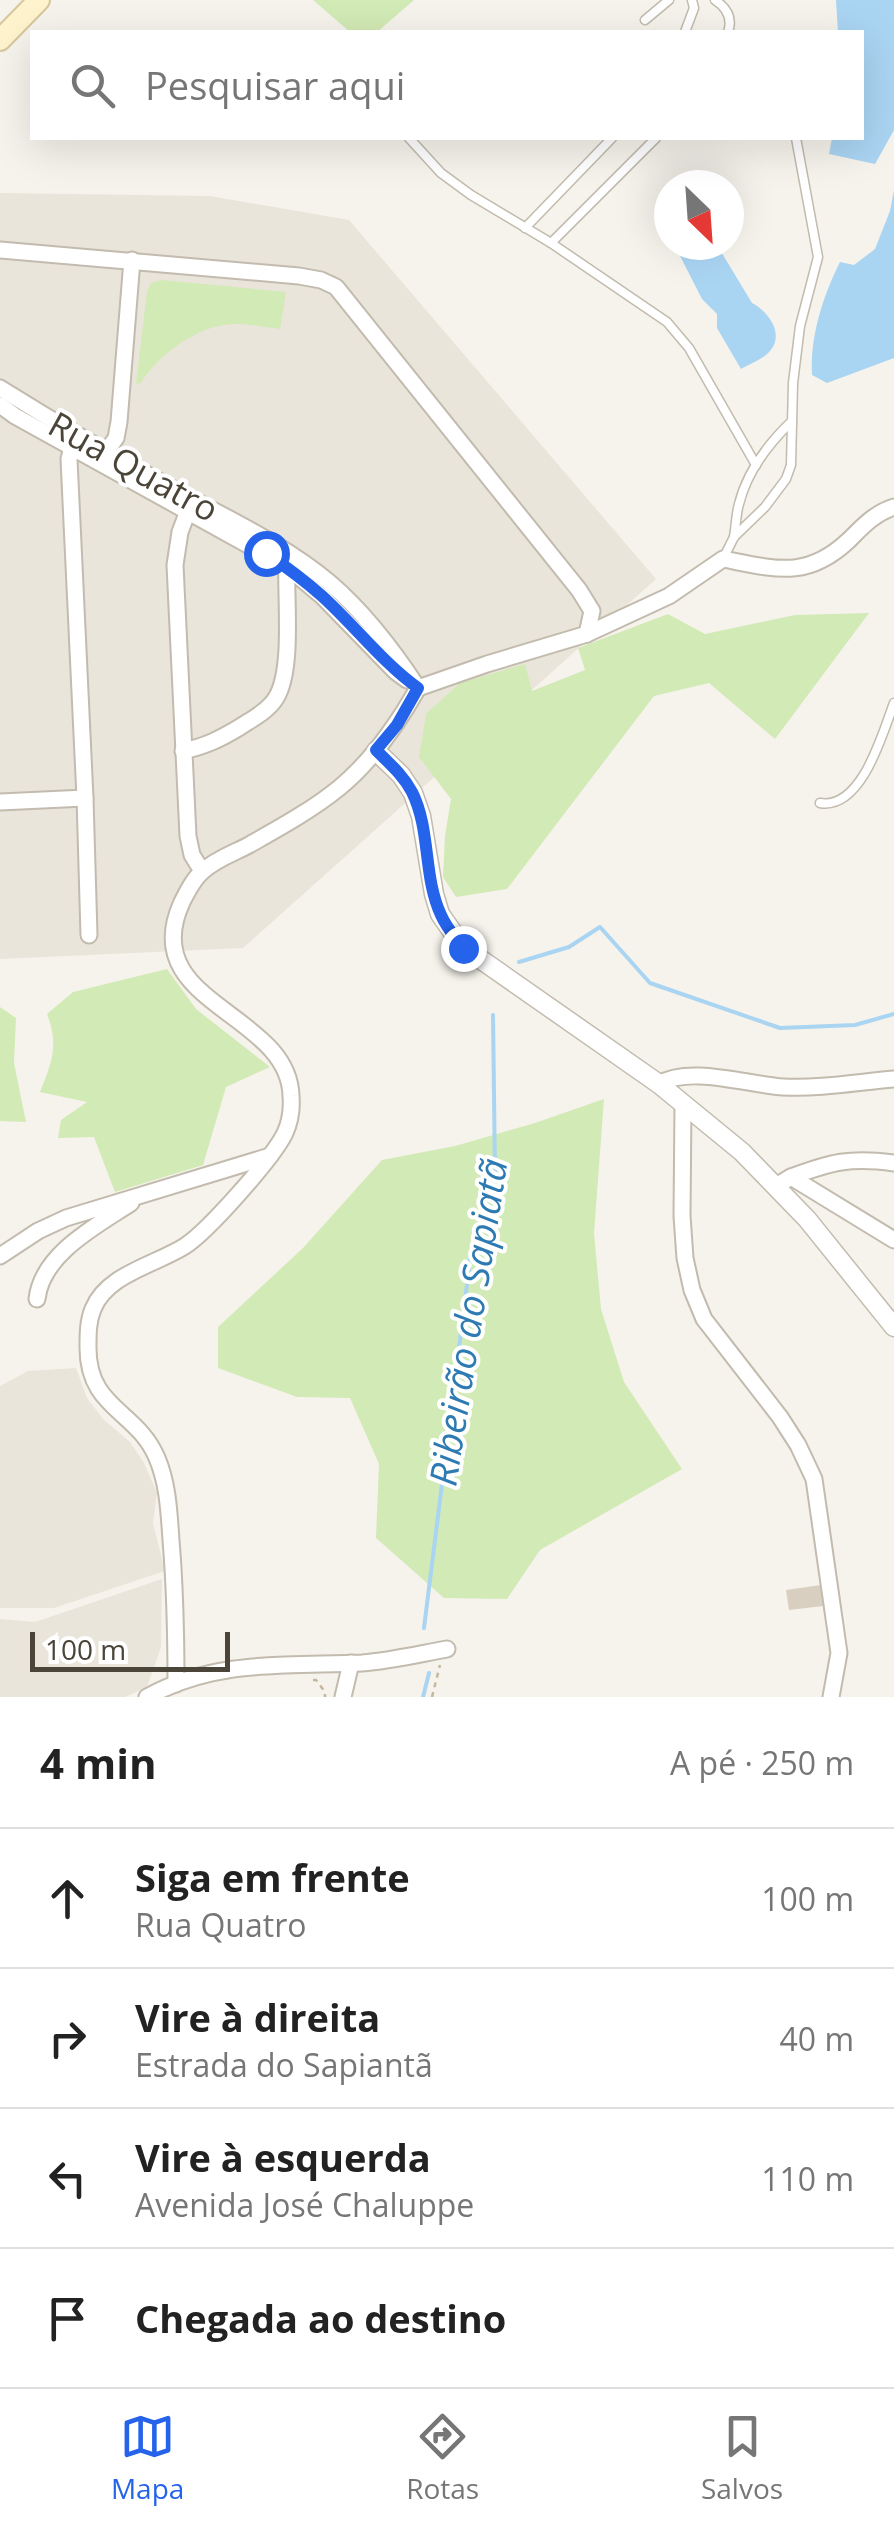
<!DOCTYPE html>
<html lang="pt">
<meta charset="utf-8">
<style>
:root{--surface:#fff;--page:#f6f6f6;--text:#222;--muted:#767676;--line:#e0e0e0;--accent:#2563eb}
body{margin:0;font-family:"Open Sans",sans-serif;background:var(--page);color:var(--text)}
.compass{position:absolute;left:654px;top:170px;width:90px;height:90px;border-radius:50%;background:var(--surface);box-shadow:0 10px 40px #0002;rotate:155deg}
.scale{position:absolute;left:30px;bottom:25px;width:200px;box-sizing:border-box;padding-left:10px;border:5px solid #4b4439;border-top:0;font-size:28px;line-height:35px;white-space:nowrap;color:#4b4439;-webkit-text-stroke:8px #fff;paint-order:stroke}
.stop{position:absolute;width:30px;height:30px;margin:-22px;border:8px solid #2563eb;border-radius:50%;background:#fff}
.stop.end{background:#2563eb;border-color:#fff;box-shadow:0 2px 10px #0008}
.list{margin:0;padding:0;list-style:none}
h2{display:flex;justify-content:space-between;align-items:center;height:130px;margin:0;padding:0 40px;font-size:42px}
h2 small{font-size:32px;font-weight:400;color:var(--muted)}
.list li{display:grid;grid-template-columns:65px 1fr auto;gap:30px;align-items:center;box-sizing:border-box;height:140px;padding:0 40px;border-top:2px solid var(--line)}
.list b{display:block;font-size:38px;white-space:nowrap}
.list p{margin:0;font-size:32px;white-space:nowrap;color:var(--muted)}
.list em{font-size:32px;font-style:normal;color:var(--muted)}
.icon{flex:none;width:55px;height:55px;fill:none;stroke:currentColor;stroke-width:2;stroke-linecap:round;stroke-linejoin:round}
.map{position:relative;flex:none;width:894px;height:1697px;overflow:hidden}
.search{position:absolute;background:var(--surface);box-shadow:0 10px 40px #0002;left:30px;right:30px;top:30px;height:110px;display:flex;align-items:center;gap:25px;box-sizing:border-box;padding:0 35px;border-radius:0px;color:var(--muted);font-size:38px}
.sheet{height:690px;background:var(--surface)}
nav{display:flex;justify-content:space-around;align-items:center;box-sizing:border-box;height:140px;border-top:2px solid var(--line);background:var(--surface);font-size:28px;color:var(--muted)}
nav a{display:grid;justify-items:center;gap:5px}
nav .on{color:var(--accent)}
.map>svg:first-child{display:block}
.residential{fill:#eae5da}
.green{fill:#d2eab5}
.water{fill:#a9d4f2}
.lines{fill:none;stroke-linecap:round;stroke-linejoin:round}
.stream{stroke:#a9d4f2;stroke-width:4}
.building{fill:#d8cfc1}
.service-casing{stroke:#c2bbae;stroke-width:11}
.minor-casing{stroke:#c2bbae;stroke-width:19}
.tertiary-casing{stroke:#c2bbae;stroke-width:21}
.secondary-casing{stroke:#d6c79b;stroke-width:24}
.path{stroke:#c4b79f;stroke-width:2.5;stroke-dasharray:5 5;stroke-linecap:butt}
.service{stroke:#fff;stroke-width:8}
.minor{stroke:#fff;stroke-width:15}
.tertiary{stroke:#fff;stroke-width:18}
.secondary{stroke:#fff3cd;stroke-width:20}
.route{stroke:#2563eb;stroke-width:12}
.labels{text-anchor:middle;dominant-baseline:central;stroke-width:8;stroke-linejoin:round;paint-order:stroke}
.street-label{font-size:35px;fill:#4b4439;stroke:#fff}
.water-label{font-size:38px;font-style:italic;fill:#2e7ab2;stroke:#fff}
</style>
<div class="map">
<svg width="894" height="1697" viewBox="0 0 894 1697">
<rect width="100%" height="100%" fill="#f6f3ec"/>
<g class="residential">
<path d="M0,193l210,3 139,24 307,359 -413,369 -243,11z"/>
<path d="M76,1368l11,30 16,21 27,23 14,21 13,30 -4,30 12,48 -111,37h-54v-222l28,-15z"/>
<path d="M162,1579l-1,68 -14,40 -22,10h-125v-78l35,3z"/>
</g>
<g class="green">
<path d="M313,0h101l-37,32h-27z"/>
<path d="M162,280l124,12 -6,37c-18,-2 -38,-7 -56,-4 -30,4 -68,32 -83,58l-5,1 11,-92 4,-9z"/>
<path d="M869,613l-94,126 -66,-56 -55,13 -147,193 -51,8 -13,-20 2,-41 6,-37 -32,-42 7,-43 34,-31 65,-19 7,27 53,-21 -7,-22 90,-34 37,20 90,-19z"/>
<path d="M167,969l29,40 74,58 -44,20 -23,78 -88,27 -21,-55 -36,1 3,-18 26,-18 -47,-10c12,-30 19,-47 7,-78l26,-22z"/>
<path d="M0,1007l16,11 -2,45 12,59 -26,-1z"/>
<path d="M604,1099l-10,134 7,76 23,73 58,87 -142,81 -33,49 -63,-1 -68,-60 3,-74 -29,-66 -53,-1 -79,-29v-41l85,-79 79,-88 73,-14 80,-23z"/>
</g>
<g class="water">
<path d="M836,0h58v130l-19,34 -46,-10 3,-16h30v-106h-24z"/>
<path d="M894,190v168l-67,25 -15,-8c-2,-39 11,-79 28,-113l14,3 21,-16 15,-38z"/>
<path d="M678,245h39l35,58c16,8 33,31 18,48 -6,8 -21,13 -29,18l-24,-41v-14l-15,-15 -26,-51z"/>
</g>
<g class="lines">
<g class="stream">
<path d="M519,962l50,-15 31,-20 50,56 130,45 75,-3 39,-11"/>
<path d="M424,1628l47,-376 24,-77 -2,-160"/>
<path d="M423,1697l6,-24"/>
</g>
</g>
<path class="building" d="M821,1585l2,21 -34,4 -3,-20z"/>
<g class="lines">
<defs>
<g id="service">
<path d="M715,0c12,8 18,18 13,32"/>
<path d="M645,20l24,-20"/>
<path d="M685,32l9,-24 -2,-8"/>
<path d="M409,138l32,35 30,22 80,48 116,79 22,26 67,117"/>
<path d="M525,228l87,-90"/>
<path d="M551,243l105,-105"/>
<path d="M734,537c2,-11 2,-23 5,-33 8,-32 29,-60 53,-83"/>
<path d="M723,559l11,-22 31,-30 21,-28 5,-14 2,-82 7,-57 18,-69 -22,-119"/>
<path d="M820,803c42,7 63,-71 74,-100"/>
</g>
<g id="minor">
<path d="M0,250l299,26 22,4 15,7 243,303 13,21 -5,23"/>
<path d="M0,388c59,37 118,71 179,104 51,28 106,53 151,91 34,29 63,67 88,105"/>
<path d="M0,405l15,11 271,150 37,31 73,75 11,8"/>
<path d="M74,439l-5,20 16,339 4,137"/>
<path d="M106,452l10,-14 3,-16 13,-162"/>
<path d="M191,503l-11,29 -5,33 13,271 4,19 10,16"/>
<path d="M418,688l69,-24 100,-30 82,-38 54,-37c52,10 84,21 126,-19 14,-14 26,-27 45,-33"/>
<path d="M183,751c23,-5 37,-12 57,-24 12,-8 28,-16 36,-29 18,-29 9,-102 11,-137"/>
<path d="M0,802l85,-4"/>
<path d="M659,1084c30,-19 90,1 124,3 37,2 75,-5 111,-8"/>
<path d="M683,1103l-1,113 3,42 7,32 12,29 76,98 18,28 16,34 25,174 -8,44"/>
<path d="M791,1177c40,-15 59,-20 103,-14"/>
<path d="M776,1186l15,-9 103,63"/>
<path d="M0,1256l38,-25 28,-13 204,-62"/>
<path d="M37,1299c5,-45 59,-73 94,-96"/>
<path d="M176,1684c0,-49 -1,-96 -5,-144 -2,-28 -3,-56 -14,-82 -20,-48 -70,-49 -69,-112 0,-12 0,-25 5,-37 14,-35 62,-44 92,-63 23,-15 88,-88 100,-113 5,-11 7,-25 6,-37 -2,-84 -156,-92 -109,-194 5,-10 12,-24 21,-31 13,-12 31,-18 46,-26 30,-17 63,-35 90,-57 33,-27 58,-63 79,-100"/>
<path d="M147,1697c69,-38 140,-31 215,-34 28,-2 57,-9 85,-14"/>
<path d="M343,1697l8,-34"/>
</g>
<path id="tertiary" d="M376,751l25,24 12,18 8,23 13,78 6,20 23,33 196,137 83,68 65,67 87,108"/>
<path id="secondary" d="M0,40l39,-40"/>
</defs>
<use href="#service" class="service-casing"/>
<use href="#minor" class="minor-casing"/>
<use href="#tertiary" class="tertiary-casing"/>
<use href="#secondary" class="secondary-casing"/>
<g class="path">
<path d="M313,1680h3l9,12v5"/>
<path d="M432,1697l8,-32"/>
</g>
<use href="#service" class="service"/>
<use href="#minor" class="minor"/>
<use href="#tertiary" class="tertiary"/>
<use href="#secondary" class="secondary"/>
</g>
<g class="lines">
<path class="route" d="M266,553c19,13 38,27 56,43 33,30 60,66 96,92l-21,37 -21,25c13,13 27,25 36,42 19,38 11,85 29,123 5,12 14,22 22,33"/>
</g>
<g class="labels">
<g class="street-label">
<text transform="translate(134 466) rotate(29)">Rua Quatro</text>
</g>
<g class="water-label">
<text transform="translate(467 1322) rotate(-81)">Ribeirão do Sapiatã</text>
</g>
</g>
</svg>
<svg class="compass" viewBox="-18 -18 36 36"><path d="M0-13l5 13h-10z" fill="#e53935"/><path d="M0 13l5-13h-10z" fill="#767676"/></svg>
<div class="scale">100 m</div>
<div class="stop" style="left:266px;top:553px"></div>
<div class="stop end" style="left:463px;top:948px"></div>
<div class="search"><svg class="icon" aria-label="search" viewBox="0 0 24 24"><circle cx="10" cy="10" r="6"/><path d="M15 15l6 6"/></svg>Pesquisar aqui</div>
</div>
<section class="sheet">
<h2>4 min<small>A pé · 250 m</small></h2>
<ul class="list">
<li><svg class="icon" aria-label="ahead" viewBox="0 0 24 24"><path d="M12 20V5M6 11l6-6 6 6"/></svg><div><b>Siga em frente</b><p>Rua Quatro</p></div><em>100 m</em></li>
<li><svg class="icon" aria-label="right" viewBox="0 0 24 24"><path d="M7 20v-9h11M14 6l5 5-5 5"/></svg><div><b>Vire à direita</b><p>Estrada do Sapiantã</p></div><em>40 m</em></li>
<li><svg class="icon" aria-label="left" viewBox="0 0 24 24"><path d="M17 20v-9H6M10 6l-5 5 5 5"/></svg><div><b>Vire à esquerda</b><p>Avenida José Chaluppe</p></div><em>110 m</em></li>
<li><svg class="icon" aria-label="arrive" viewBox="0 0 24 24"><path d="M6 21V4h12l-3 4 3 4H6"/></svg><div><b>Chegada ao destino</b></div></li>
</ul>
</section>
<nav>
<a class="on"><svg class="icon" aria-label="map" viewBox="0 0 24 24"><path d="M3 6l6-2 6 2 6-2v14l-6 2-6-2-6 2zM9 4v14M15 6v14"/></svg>Mapa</a>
<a><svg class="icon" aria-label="directions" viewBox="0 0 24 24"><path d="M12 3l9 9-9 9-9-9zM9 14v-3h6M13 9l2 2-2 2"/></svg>Rotas</a>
<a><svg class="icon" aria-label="saved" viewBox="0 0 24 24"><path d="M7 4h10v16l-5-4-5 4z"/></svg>Salvos</a>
</nav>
